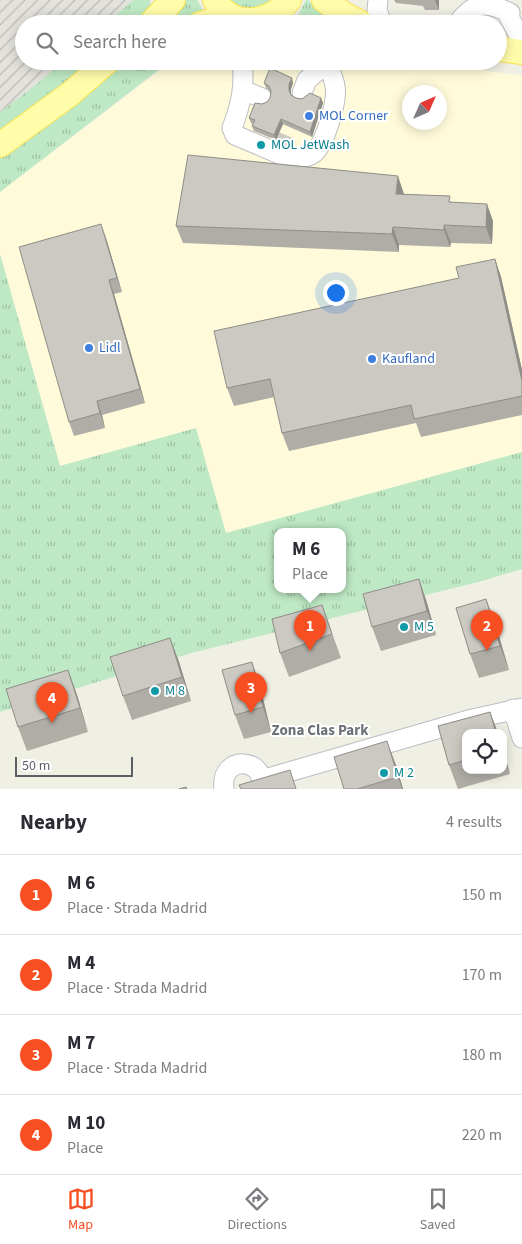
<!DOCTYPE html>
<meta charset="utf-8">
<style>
:root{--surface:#fff;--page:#f7f7f7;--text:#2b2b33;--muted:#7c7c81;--line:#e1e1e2;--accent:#f84f22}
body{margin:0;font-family:"Source Sans 3",sans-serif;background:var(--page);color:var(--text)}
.controls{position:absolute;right:15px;bottom:15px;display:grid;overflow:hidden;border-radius:10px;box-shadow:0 2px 12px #0003}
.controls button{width:45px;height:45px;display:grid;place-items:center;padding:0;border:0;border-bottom:1px solid var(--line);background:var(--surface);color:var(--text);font:25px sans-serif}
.compass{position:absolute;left:402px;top:85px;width:45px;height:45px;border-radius:50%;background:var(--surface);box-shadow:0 2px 12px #0003;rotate:45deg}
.scale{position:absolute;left:15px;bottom:12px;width:118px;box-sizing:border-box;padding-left:5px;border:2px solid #5c5f66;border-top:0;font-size:14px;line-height:18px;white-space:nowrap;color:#5c5f66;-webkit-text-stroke:4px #fff;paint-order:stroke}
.you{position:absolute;left:335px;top:292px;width:18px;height:18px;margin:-12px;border:4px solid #fff;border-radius:50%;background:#1a73e8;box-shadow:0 0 0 8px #1a73e833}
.badge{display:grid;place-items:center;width:32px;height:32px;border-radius:50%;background:var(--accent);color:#fff;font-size:16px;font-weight:700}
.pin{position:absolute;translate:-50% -41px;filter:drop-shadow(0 1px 2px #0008)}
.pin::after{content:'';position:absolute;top:26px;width:18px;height:15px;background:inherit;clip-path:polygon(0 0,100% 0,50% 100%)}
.popup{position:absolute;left:274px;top:528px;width:72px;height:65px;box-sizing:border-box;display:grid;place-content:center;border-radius:10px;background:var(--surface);filter:drop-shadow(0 1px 4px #0005);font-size:16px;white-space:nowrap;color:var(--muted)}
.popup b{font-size:19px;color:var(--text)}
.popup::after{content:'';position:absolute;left:50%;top:100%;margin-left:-10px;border:10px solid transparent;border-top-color:var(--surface)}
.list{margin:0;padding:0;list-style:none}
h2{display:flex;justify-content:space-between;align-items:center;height:65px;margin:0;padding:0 20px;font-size:21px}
h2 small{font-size:16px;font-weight:400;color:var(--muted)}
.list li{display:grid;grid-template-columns:32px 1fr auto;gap:15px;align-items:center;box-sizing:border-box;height:80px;padding:0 20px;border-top:1px solid var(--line)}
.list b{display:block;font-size:19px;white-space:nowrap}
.list p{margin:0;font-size:16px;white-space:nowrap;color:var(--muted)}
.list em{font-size:16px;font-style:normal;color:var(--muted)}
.icon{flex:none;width:28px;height:28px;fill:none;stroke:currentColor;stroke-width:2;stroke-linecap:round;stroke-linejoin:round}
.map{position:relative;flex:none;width:522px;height:789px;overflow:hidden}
.search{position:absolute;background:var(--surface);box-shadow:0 2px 12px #0003;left:15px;right:15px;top:15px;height:55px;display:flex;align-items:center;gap:12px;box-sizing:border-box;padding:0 18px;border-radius:28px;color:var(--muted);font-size:19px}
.sheet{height:385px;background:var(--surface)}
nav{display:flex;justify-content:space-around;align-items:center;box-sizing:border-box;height:70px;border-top:1px solid var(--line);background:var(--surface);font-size:14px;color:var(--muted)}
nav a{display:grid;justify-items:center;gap:2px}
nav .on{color:var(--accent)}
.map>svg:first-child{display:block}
.commercial{fill:#fffbda;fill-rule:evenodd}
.industrial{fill:url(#industrial-furrows)}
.grass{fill:url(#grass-tufts);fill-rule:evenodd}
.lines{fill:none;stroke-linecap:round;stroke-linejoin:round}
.minor-tunnel{stroke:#cbcbc4;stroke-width:19;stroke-dasharray:19 9;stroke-linecap:butt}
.minor-casing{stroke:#bcbdc4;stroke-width:21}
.major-casing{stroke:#fde450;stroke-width:26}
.minor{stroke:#fff;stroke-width:19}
.major{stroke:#fffcaa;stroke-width:24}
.wall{fill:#afada6}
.shaded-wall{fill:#8e8d87}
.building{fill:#cbc9c1;stroke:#8e8d87}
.shop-dot{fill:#3f7fe0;stroke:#fff;stroke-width:2}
.culture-dot{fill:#0f9aa8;stroke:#fff;stroke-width:2}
.labels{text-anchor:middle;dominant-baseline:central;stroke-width:4;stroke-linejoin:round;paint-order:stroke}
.shop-label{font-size:14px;fill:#366cbe;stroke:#fff;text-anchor:start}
.culture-label{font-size:14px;fill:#0d838f;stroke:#fff;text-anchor:start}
.neighbourhood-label{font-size:15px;font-weight:bold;fill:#6d7178;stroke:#fff}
</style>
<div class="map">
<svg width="522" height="789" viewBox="0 0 522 789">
<defs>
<pattern id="industrial-furrows" width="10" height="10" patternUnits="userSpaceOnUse" patternTransform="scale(1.25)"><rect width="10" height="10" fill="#e3e2dc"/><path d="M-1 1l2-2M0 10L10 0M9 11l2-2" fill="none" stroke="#bbbab6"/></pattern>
<pattern id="grass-tufts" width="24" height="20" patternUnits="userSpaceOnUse" patternTransform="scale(1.25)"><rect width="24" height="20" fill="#bee9c4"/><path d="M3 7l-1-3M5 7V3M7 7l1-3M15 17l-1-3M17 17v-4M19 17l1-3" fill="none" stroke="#9ec0a3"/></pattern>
</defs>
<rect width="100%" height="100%" fill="#f0efe4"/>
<path class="commercial" d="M172,61h252l98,15v376l-296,81 -30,-105 -136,38 -60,-212v-62zM410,92h30v30h-30z"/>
<path class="industrial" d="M0,0h133l-27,24h-82v37h39l-25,22 -38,29z"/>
<g class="grass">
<path d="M133,0h17l4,24h-48z"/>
<path d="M181,0h16l6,10 6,6 -22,8h-32z"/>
<path d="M229,0h45c-18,10 -27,12 -45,0z"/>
<path d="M306,0h2l27,24 -38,-7z"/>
<path d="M63,61h97l1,7 -161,124v-80l38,-29z"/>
<path d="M0,254l60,212 136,-38 30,105 296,-81v117l-44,13 -287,71 -191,59zM278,532h64v58h-64z"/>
</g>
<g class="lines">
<path class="minor-tunnel" d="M277,152l20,-49"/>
<defs>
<g id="minor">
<path d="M378,0l-1,10 5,14"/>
<path d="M457,24c17,-22 27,-24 53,-11l-1,4 13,24"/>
<path d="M242,61c3,24 -1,44 -10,67l3,7 56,24c8,-1 17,-1 23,-6 11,-10 24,-52 21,-67 -1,-7 -5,-15 -7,-22"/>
<path d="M243,90l19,8"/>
<path d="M302,93l5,-13 22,-19"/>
<path d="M513,709l9,29"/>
<path d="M268,778l200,-58 54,-12"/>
<path d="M224,789c-5,-35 44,-32 37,0"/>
</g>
<g id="major">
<path d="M215,0c17,30 55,24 74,0"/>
<path d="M324,0l21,15 18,9"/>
<path d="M150,24l23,-24"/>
<path d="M200,24l14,-4 13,-7"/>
<path d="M498,49l24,3"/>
<path d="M0,145l70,-51 38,-33"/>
</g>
</defs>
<use href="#minor" class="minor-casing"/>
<use href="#major" class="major-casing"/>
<use href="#minor" class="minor"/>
<use href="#major" class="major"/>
</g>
<g class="wall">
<path d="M394,0h45v10h-14l-2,-4 -27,-3z"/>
<path d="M264,83h29l-2,6v5l5,4 6,1 19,-1 2,5 -11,34 -29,-13 -7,16 -22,-9 -2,-5 1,-2 -2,-1 -2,-5 13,-14 5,-2 3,-4 1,-6 -5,-4z"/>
<path d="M404,194l48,8 41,19 -1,23 -41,-1 -1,4 -51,-2v7l-216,-9 -7,-17z"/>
<path d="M106,238l16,54 -8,2 31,109 -43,12 3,13 -31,8 -5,-14z"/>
<path d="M495,259l6,18 21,93v45l-101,22 -5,-14 -127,28 -7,-18 -7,-36 -41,9 -7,-18 232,-110z"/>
<path d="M419,579l8,24 9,32 -55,16 -9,-24z"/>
<path d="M322,605l19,53 -52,19 -9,-24z"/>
<path d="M495,623l14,47 -30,8 -9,-24z"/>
<path d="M170,638l9,24 12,39 -59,19 -9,-24z"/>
<path d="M252,662l8,24 11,46 -27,7 -9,-24z"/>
<path d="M68,670l9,25 11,37 -61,19 -9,-24z"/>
<path d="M490,712l8,21h-32v37h37v-20l7,24 -52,15 -9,-24 -11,-39z"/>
<path d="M396,765l7,24h-59z"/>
</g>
<g class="shaded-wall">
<path d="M435,0h4v10z"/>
<path d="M292,78l1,5 -2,6v6l-2,-5v-6z"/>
<path d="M321,98l2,5 -11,34 -2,-5z"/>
<path d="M281,119l2,5 -7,16 -2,-5z"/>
<path d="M398,176l6,18h-8z"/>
<path d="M487,204l6,17 -1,23 -6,-17z"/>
<path d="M101,224l5,14 16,54 -5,-14z"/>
<path d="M444,225l7,18 -1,4 -6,-17z"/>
<path d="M393,227l6,18v7l-7,-18z"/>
<path d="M495,259l6,18 21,93v11z"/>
<path d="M109,280l5,14 31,109 -5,-14z"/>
<path d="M97,401l5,14 3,13 -5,-15z"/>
<path d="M419,579l8,24 9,32 -9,-24z"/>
<path d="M486,599l9,24 14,47 -9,-24z"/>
<path d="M170,638l9,24 12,39 -9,-24z"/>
<path d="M252,662l8,24 11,46 -8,-25z"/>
<path d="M68,670l9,25 11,37 -8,-24z"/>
<path d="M490,712l8,21h-2z"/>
<path d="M387,741l9,24 7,24h-1l-4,-12z"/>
<path d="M503,750l7,24 -7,-18z"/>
</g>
<g class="building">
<path d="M270,68l22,10 -3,6v6l2,5 5,3 6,1 8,-6 11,5 -11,34 -29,-13 -7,16 -22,-9 3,-6 -6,-2 6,-15 7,1 5,-2 3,-4 1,-7 -2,-5 -5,-3z"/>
<path d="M188,155l210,21 -2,18 54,2 -1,6 38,2 -1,23 -42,-2v5l-51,-3 -1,7 -216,-8z"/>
<path d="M101,224l16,54 -8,2 31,109 -43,12 3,12 -31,9 -50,-175z"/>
<path d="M495,259l27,122v15l-108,23 -3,-14 -129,28 -12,-54 -43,9 -13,-57 245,-53 -3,-11z"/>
<path d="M419,579l8,32 -55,16 -9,-33z"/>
<path d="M486,599l14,47 -30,8 -14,-46z"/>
<path d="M322,605l10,29 -52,19 -8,-34z"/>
<path d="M170,638l12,39 -59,19 -13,-39z"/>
<path d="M252,662l11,45 -28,8 -13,-45z"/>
<path d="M68,670l12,38 -62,19 -12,-38z"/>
<path d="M490,712l6,21h-30v27l-17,5 -11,-39z"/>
<path d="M387,741l11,36 -41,12h-13l-10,-32z"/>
<path d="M290,770l6,19h-55l-2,-4z"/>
<path d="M186,787l1,2h-8z"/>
</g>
<g class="shop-dot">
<circle cx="309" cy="116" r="5"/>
<circle cx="89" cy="348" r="5"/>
<circle cx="372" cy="359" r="5"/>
</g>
<g class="culture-dot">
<circle cx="261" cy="145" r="5"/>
<circle cx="404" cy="627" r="5"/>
<circle cx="155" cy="691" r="5"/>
<circle cx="384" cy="773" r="5"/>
</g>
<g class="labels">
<g class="shop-label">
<text x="319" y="116">MOL Corner</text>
<text x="99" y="348">Lidl</text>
<text x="382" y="359">Kaufland</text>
</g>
<g class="culture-label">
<text x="271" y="145">MOL JetWash</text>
<text x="414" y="627">M 5</text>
<text x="165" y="691">M 8</text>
<text x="394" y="773">M 2</text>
</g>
<g class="neighbourhood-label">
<text x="320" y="730">Zona Clas Park</text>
</g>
</g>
</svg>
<div class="controls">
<button><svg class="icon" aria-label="locate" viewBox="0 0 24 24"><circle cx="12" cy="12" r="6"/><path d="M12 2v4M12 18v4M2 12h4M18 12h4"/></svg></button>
</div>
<svg class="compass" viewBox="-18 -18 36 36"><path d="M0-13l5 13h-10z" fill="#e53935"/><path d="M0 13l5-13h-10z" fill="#7c7c81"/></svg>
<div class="scale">50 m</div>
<div class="you"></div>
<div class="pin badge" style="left:310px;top:651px">1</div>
<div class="popup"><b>M 6</b>Place</div>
<div class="pin badge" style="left:487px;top:651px">2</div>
<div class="pin badge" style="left:251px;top:713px">3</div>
<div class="pin badge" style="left:52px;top:723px">4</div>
<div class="search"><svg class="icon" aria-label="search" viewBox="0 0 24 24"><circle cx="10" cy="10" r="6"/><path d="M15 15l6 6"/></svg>Search here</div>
</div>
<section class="sheet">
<h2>Nearby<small>4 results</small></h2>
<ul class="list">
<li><span class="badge">1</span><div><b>M 6</b><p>Place · Strada Madrid</p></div><em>150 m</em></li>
<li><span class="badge">2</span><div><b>M 4</b><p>Place · Strada Madrid</p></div><em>170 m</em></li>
<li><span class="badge">3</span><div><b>M 7</b><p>Place · Strada Madrid</p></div><em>180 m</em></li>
<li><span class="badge">4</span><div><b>M 10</b><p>Place</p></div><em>220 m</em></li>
</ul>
</section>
<nav>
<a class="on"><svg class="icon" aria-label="map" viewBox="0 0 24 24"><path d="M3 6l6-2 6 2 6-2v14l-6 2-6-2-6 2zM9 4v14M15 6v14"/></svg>Map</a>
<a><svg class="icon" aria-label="directions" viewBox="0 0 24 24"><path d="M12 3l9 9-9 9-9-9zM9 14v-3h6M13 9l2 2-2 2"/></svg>Directions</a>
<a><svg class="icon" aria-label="saved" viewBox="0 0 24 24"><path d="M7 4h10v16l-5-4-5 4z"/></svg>Saved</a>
</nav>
